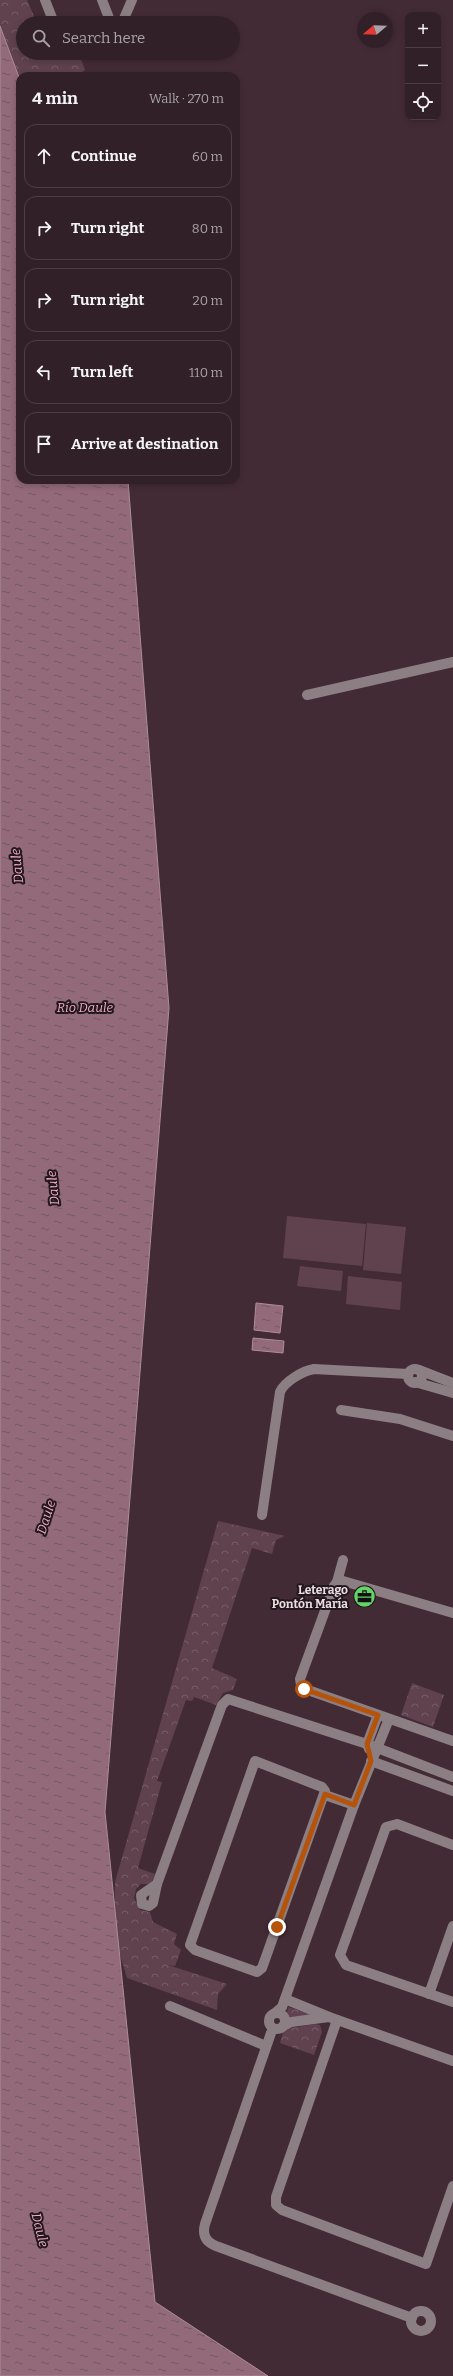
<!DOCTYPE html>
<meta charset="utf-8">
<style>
:root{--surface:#322028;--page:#3a2830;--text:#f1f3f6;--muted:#a8a3a8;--line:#4d3e45}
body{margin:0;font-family:Bitter,serif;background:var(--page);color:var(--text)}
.controls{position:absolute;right:12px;top:12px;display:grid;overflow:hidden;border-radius:8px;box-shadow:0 2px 6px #0003}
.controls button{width:36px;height:36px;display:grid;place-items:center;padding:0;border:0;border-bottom:1px solid var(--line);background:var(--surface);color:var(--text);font:20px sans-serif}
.compass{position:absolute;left:357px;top:12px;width:36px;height:36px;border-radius:50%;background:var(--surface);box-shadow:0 2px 6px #0003;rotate:251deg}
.stop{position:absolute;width:12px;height:12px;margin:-9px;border:3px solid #b45309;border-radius:50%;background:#fff}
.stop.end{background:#b45309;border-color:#fff;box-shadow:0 1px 4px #0008}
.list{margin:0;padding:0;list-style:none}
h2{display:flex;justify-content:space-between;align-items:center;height:52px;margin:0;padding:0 16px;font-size:17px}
h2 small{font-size:13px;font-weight:400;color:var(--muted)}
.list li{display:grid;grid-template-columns:26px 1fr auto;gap:12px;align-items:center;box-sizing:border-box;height:64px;margin:0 8px 8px;padding:0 8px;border:1px solid var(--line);border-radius:12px}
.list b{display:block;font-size:15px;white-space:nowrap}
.list em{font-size:13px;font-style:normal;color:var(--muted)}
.icon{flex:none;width:22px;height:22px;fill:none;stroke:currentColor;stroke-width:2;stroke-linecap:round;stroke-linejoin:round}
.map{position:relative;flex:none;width:453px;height:2376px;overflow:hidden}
.search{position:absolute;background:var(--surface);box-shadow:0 2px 6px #0003;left:16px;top:16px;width:224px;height:44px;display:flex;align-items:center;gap:10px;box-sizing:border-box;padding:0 14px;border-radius:22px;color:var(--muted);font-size:15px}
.panel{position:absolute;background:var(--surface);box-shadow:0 2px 6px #0003;left:16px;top:72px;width:224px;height:412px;border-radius:12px}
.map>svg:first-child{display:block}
.park{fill:url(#park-crowns)}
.pitch{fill:#5f424d}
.water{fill:url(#water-ripples);stroke:#ae8c99}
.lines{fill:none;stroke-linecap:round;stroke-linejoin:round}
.minor{stroke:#8c7f84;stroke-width:10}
.route{stroke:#b45309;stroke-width:5}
.labels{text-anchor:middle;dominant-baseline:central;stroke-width:4;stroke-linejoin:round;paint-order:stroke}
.poi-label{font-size:12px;font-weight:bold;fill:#ecdde2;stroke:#22171c;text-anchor:end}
.water-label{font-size:13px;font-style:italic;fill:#eeaac5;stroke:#22171c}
</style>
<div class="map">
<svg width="453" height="2376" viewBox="0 0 453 2376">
<defs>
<pattern id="park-crowns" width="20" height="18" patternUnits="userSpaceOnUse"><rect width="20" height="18" fill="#5f424d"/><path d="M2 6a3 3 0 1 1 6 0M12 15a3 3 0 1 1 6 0" fill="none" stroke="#765d66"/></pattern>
<pattern id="water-ripples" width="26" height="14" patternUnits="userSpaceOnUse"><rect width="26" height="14" fill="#936a7a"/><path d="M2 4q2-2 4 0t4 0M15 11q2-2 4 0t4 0" fill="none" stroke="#715862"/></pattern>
</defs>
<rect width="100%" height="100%" fill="#432b35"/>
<g class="park">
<path d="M0,0h27l10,23h-14v30h26l3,7 19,-7h8l6,17 -8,6h-57v4l-20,-54z"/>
<path d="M218,1521l67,15 -9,4 -4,14 -20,-6 -40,120 25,11 -4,11 -10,3 -7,12 -22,-8 -2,4 -6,-1 -29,81 5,1 -24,86 17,6 -4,10h-10l-5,5 -2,9 6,12 10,2 3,10 24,12 -3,10 7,6 -6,16 -7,-1 59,19 -9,10 -1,16 -90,-32 -13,-43 1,-53z"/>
<path d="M412,1683l32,12 -11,32 -32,-12z"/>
<path d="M288,2007l26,8 -25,2 -2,-4z"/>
<path d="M316,2024l4,1 2,7 -8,23 -34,-12 3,-11 6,-4z"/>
</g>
<g class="pitch">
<path d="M287,1216l79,8 -4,42 -79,-8z"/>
<path d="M367,1223l39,4 -5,47 -38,-4z"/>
<path d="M300,1266l43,5 -2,20 -44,-5z"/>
<path d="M348,1276l54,6 -2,28 -54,-6z"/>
</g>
<g class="water">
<path d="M0,26l20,54v400h108l41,528 -64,804 50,490 113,74h-268z"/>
<path d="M256,1303l27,3 -3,27 -26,-3z"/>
<path d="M253,1338l31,3 -1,12 -31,-3z"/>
</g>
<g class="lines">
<g class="minor">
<path d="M45,0l9,23"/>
<path d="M102,0l9,23"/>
<path d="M122,23l10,-23"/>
<path d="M307,695l146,-33"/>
<circle cx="415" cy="1376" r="7"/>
<path d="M419,1370l34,13"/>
<path d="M415,1382l38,11"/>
<path d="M341,1410l59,9 53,17"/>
<path d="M262,1515l18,-123c5,-11 23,-21 34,-23l94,5"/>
<path d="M343,1560l-6,22 -3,4 -34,93 1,6 4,4 148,52"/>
<path d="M337,1582l6,-1 110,32"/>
<path d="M369,1749l-2,-5 11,-29"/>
<path d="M255,1761l67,26 3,4 -63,177 -5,4 -62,-22 -5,-5z"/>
<path d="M371,1761l82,30"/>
<path d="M325,1795l29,10"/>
<path d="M453,1845l-56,-21 -11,3 -46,128 6,10 107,37"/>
<path d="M157,1884l65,-179 6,-6 139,45 86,33"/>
<path d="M157,1884l-4,19 -4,3 -7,-2 -1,-9z"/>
<path d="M429,1994l24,-68"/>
<path d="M285,1999l44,18 124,44"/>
<path d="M170,2006l96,40"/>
<circle cx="277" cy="2021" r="8"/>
<path d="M275,2013l7,-6 72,-202 35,-86"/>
<path d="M337,2020l-61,177v8l6,5 144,54 27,-78"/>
<path d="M283,2026l8,-4 38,-5"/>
<path d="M271,2033l-66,191c-3,11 1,18 11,22l196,72"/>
<circle cx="421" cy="2321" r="10"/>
</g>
</g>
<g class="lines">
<path class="route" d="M277,1927l48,-133 29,11 17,-44 -4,-17 11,-29 -74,-26"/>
</g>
<defs>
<symbol id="office-disc" viewBox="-11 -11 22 22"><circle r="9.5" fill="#65d467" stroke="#22171c"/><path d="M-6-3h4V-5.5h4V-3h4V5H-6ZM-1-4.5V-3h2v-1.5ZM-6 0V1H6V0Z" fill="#111"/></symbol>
</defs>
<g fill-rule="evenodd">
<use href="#office-disc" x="352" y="1584" width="25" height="25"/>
</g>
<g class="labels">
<g class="poi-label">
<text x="348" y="1590">Leterago<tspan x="348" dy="14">Pontón María</tspan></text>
</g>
<g class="water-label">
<text transform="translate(17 866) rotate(-96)">Daule</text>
<text x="85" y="1007">Río Daule</text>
<text transform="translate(53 1188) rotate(-96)">Daule</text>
<text transform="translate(46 1517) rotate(-72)">Daule</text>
<text transform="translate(40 2230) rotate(76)">Daule</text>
</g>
</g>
</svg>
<div class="controls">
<button>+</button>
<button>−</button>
<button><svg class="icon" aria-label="locate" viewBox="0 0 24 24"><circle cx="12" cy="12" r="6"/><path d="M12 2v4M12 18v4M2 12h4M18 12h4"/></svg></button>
</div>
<svg class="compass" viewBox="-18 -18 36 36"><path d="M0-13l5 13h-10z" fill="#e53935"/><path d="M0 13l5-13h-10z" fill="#a8a3a8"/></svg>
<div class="stop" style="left:304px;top:1689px"></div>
<div class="stop end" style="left:277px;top:1927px"></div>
<div class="search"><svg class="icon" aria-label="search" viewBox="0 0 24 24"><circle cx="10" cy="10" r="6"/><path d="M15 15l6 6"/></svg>Search here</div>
<section class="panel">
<h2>4 min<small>Walk · 270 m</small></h2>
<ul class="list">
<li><svg class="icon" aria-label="ahead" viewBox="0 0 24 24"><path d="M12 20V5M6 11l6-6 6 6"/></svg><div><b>Continue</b></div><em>60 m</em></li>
<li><svg class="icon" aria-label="right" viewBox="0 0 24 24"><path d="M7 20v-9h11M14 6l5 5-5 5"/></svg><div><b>Turn right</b></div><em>80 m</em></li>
<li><svg class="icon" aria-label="right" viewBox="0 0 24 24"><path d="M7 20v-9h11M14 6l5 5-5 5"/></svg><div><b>Turn right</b></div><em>20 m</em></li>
<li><svg class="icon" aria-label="left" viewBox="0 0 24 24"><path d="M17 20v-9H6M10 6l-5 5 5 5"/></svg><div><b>Turn left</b></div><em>110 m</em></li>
<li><svg class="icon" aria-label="arrive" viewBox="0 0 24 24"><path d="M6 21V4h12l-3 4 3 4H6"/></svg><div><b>Arrive at destination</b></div></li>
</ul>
</section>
</div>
